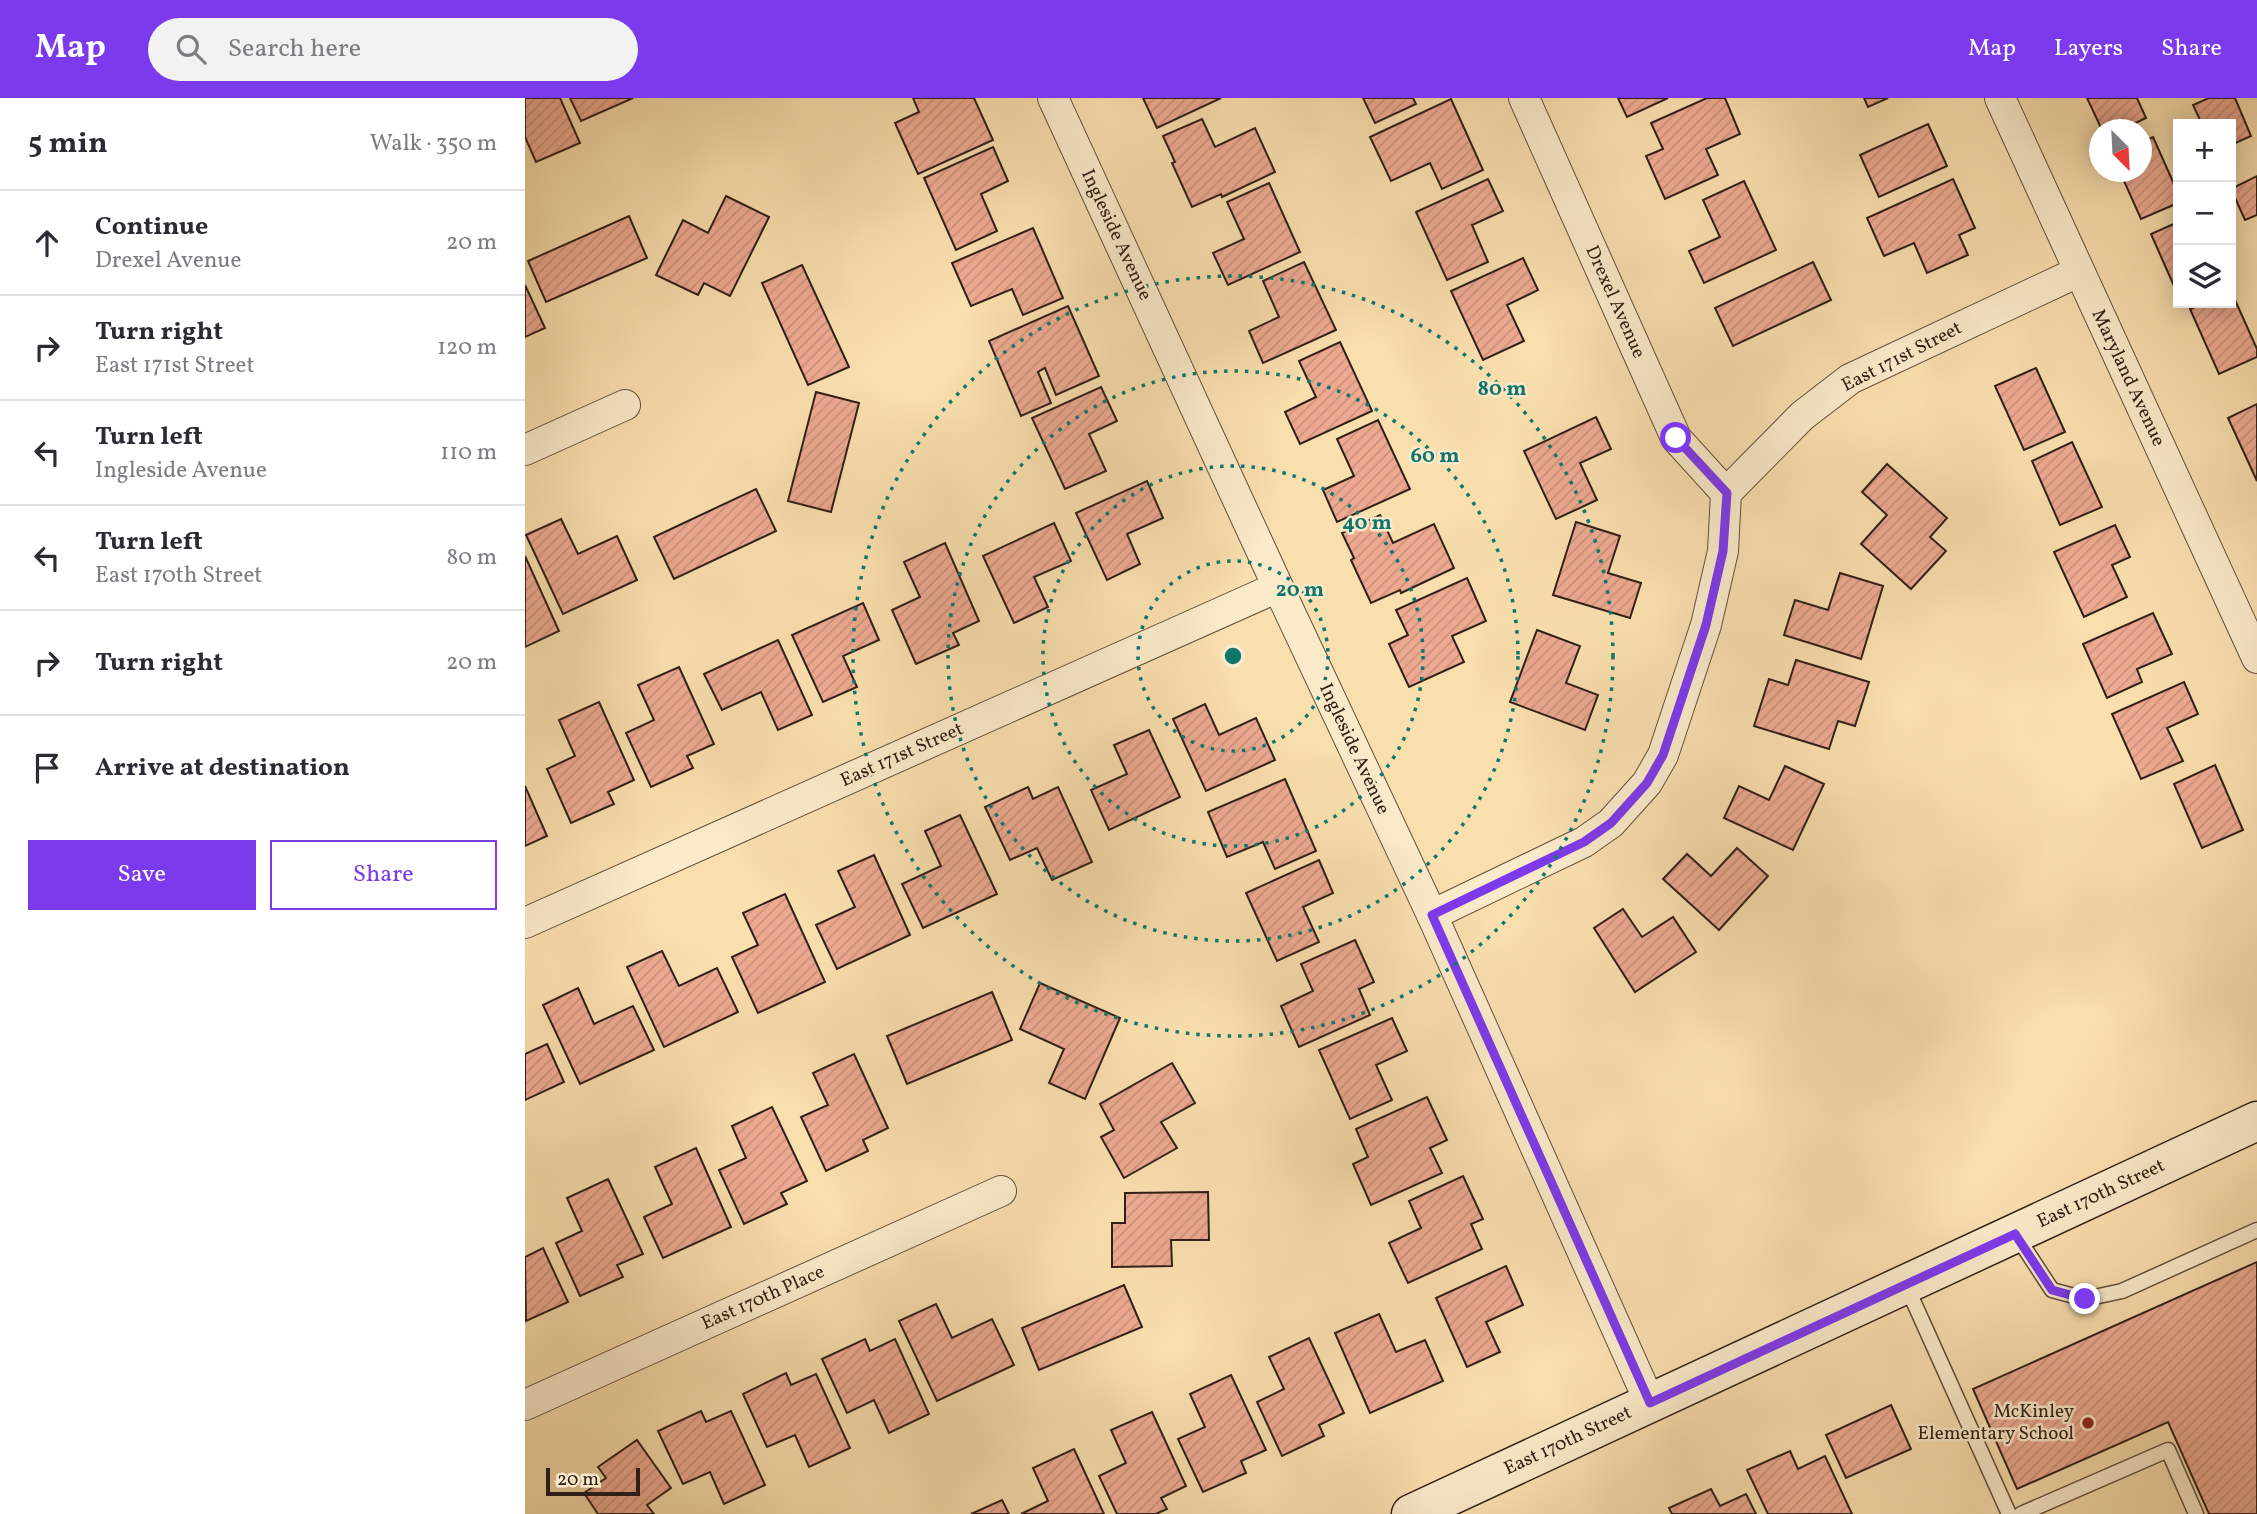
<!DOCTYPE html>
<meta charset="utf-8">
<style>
:root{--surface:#fff;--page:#f2f2f3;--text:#2b2b33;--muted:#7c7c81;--line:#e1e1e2;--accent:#7c3aed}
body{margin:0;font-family:Vollkorn,serif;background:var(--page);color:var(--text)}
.controls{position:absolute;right:21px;top:21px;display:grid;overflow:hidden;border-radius:0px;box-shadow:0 4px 18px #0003}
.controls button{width:63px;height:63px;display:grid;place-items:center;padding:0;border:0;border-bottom:2px solid var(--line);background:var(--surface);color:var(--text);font:35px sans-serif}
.compass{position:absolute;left:1564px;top:21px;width:63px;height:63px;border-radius:50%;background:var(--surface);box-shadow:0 4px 18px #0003;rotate:156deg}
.scale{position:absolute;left:21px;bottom:18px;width:94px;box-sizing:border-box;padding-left:7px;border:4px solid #302017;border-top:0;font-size:19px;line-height:24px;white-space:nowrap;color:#302017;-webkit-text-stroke:5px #fbeaca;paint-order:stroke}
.stop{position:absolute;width:21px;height:21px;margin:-16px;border:5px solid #7c3aed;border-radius:50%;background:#fff}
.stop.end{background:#7c3aed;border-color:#fff;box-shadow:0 2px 7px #0008}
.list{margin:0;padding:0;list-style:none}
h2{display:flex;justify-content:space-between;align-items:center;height:91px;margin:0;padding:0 28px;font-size:30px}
h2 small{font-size:23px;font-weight:400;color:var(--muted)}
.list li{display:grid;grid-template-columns:46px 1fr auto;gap:21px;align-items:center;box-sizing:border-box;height:105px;padding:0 28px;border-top:2px solid var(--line)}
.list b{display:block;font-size:26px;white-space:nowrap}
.list p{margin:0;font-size:23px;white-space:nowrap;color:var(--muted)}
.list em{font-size:23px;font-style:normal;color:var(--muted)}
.actions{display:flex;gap:14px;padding:21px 28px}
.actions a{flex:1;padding:16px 0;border:2px solid var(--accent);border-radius:0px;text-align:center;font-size:24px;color:var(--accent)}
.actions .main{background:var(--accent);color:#fff}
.icon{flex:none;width:38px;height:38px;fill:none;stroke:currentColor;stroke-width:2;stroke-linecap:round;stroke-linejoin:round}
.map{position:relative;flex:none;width:1732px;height:1416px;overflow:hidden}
header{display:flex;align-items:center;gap:42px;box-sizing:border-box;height:98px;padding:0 35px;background:var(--accent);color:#fff}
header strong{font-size:33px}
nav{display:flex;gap:38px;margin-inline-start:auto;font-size:24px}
.search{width:490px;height:63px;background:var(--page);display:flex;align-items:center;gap:18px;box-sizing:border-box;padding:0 24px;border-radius:38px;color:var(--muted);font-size:26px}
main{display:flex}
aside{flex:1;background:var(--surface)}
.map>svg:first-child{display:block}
.building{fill:url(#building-hatch);stroke:#302017;stroke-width:2}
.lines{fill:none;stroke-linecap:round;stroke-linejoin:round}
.lane-casing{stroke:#62503d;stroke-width:17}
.street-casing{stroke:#62503d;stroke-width:32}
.secondary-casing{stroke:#302017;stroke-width:41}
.lane{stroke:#fbeaca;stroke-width:14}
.street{stroke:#fbeaca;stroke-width:30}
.secondary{stroke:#fbeaca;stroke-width:38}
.route{stroke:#7c3aed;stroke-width:9}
.ring{fill:none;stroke:#0f766e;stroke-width:3.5;stroke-dasharray:3.5 7}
.poi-dot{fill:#8f2418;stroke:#fbeaca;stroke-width:2.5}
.labels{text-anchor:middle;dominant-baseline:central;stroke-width:5;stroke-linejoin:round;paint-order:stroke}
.street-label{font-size:19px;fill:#302017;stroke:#fbeaca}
.poi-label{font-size:19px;fill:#302017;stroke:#fbeaca;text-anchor:end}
.centre{fill:#0f766e;stroke:#fbeaca;stroke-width:3.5}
.ring-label{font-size:21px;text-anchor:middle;font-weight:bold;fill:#0f766e;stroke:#fbeaca;stroke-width:5;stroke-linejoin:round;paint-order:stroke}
</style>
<header>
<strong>Map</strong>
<div class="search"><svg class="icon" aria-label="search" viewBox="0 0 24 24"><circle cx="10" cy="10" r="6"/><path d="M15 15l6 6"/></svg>Search here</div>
<nav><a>Map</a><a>Layers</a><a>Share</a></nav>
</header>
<main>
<aside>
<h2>5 min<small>Walk · 350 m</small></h2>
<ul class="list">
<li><svg class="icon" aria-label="ahead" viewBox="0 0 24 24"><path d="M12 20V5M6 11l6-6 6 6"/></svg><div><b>Continue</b><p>Drexel Avenue</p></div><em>20 m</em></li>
<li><svg class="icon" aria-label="right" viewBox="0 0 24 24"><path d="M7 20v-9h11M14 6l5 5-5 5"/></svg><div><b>Turn right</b><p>East 171st Street</p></div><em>120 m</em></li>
<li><svg class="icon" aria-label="left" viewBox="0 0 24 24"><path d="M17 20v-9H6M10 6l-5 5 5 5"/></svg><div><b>Turn left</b><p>Ingleside Avenue</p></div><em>110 m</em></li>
<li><svg class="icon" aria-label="left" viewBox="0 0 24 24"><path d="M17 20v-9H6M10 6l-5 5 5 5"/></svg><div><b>Turn left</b><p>East 170th Street</p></div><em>80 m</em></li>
<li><svg class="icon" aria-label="right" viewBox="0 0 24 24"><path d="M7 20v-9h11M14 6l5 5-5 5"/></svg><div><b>Turn right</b></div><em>20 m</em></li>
<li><svg class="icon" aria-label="arrive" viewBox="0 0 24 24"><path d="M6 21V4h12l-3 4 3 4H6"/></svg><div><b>Arrive at destination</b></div></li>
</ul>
<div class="actions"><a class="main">Save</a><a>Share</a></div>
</aside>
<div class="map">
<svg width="1732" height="1416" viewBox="0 0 1732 1416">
<defs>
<pattern id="building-hatch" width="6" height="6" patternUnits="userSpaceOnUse" patternTransform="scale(1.75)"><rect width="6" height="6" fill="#edaa91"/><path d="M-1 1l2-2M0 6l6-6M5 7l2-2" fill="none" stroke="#cc927c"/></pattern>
</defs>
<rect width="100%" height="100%" fill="#f9deae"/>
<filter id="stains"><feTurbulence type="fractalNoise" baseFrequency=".00286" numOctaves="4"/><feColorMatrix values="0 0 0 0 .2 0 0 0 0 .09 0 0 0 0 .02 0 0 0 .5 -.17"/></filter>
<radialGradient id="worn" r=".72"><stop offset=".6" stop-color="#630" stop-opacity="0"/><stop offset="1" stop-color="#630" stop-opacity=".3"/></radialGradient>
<g class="building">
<path d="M0,0h35l20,45 -44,19 -11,-25z"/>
<path d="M45,0h63l-52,23z"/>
<path d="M388,0h61l19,42 -75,34 -23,-51 24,-11z"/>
<path d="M618,0h78l-64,30z"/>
<path d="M838,0h50l3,6 -41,19z"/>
<path d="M1093,0h50l-41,19z"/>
<path d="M1182,0h18l15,36 -34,15 12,26 -53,24 -19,-43 17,-7 -12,-26z"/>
<path d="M1339,0h24l-20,9z"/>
<path d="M1562,0h50l9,20 -25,12h-19z"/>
<path d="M1684,0h26l16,38 -20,9v-21h-29l-9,-19z"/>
<path d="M926,1l32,71 -41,19 -12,-26 -39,18 -21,-44z"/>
<path d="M677,21l13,28 40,-19 20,44 -53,25 -1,-3 -29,13 -20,-44 3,-1 -12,-26z"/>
<path d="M1403,26l19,42 -68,31 -19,-42z"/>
<path d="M1628,39l25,56v10l-37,16 -21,-47h21v-30z"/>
<path d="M468,49l15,34 -27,13 16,37 -41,19 -32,-72z"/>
<path d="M1732,78v39l-12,5 -14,-31z"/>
<path d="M963,81l15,32 -31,14 16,37 -41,18 -31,-68z"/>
<path d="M1428,81l22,49 -16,7 9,20 -41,18 -13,-30 -30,13 -17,-38z"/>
<path d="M1219,83l32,69 -72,33 -15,-32 31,-14 -17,-37z"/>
<path d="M744,85l31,69 -72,33 -15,-32 31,-14 -17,-37z"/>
<path d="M201,98l43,21 -39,79 -26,-13 -6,12 -42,-20 27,-55 25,13z"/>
<path d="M104,118l18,42 -101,44 -18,-41z"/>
<path d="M1653,124v73l-27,-61z"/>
<path d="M508,130l30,70 -40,17 -11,-26 -41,17 -19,-43z"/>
<path d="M998,160l15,32 -31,15 17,36 -41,19 -32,-69z"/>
<path d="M779,164l32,68 -73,33 -14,-32 30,-14 -16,-36z"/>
<path d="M1288,164l18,38 -98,46 -18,-38z"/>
<path d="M277,167l47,102 -41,18 -46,-102z"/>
<path d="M0,187l20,43 -20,9z"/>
<path d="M1706,193l26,58v8l-38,17 -29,-65 15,-6h26z"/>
<path d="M543,208l31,70 -43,19 -11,-27 -7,4 13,31 -30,13 -32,-75z"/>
<path d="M815,244l32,69 -72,33 -15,-32 31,-15 -17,-36z"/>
<path d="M1511,270l29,64 -41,18 -29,-64z"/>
<path d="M576,289l16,34 -28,13 17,37 -41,18 -33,-71z"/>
<path d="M291,294l43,11 -28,109 -43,-11z"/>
<path d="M1732,306v77l-29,-63z"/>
<path d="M1071,319l15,32 -31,14 17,37 -41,19 -32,-68z"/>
<path d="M853,322l32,69 -73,33 -14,-32 31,-14 -17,-37z"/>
<path d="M1547,344l30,65 -42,18 -28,-64z"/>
<path d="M1362,366l60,54 -17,19 16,14 -35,38 -50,-45 26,-29 -25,-23z"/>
<path d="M622,383l16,37 -36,16 13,30 -33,16 -31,-67z"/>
<path d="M231,391l20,42 -102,48 -20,-42z"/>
<path d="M855,417l13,28 41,-19 20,44 -53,25 -1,-3 -29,13 -20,-43 3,-2 -12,-25z"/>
<path d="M36,421l17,35 39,-18 20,44 -74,34 -37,-79z"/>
<path d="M1051,424l44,14 -12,37 33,10 -11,35 -77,-23z"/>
<path d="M529,425l17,38 -37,16 14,30 -34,16 -31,-67z"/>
<path d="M1590,427l15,32 -18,8 15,32 -43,20 -30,-65z"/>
<path d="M420,445l34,78 -26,12 6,12 -43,19 -24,-54 28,-13 -16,-35z"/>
<path d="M0,458l34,75 -34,16z"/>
<path d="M1315,475l43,13 -22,73 -77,-24 11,-35 33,10z"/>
<path d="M942,480l19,43 -34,15 12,26 -55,25 -20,-43 19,-9 -12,-25z"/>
<path d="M338,505l16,37 -36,16 14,31 -34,15 -31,-67z"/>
<path d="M1628,515l19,41 -35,15 5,13 -35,16 -24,-54z"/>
<path d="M1012,532l43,16 -14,37 32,12 -13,35 -75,-28z"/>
<path d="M253,542l34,75 -34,15 -17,-38 -39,18 -18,-36z"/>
<path d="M1271,562l73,22 -14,44 -17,-5 -9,28 -75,-23 15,-47 19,6z"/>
<path d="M154,569l35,77 -27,12 6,12 -42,19 -25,-54 28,-13 -16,-35z"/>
<path d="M1659,584l14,32 -31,14 16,33 -42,18 -29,-65z"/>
<path d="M74,604l35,78 -26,12 6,12 -43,19 -24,-54 28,-13 -16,-36z"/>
<path d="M680,606l14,31 37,-17 19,42 -69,31 -33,-72z"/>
<path d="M624,632l31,67 -71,33 -18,-40 36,-16 -13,-29z"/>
<path d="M1690,667l28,65 -41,18 -28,-64z"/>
<path d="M1260,668l39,18 -31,66 -69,-32 15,-32 30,14z"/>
<path d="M760,681l31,72 -41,18 -12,-27 -36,15 -19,-45z"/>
<path d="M0,688l22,50 -22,10z"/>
<path d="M503,689l5,12 25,-12 34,75 -40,18 -15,-32 -27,12 -25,-53z"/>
<path d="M435,717l37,79 -74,34 -21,-44 39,-18 -16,-35z"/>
<path d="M1212,750l31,28 -49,54 -56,-51 24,-25 24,22z"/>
<path d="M349,757l36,80 -73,34 -21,-44 39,-18 -17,-36z"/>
<path d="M794,762l14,33 -30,14 16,35 -42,19 -31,-68z"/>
<path d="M260,796l40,88 -67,31 -26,-56 26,-12 -15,-32z"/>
<path d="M1098,811l19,28 31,-20 23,35 -61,40 -41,-64z"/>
<path d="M830,842l19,42 -15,7 11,26 -71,32 -18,-41 32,-15 -12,-27z"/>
<path d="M137,853l17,35 38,-18 21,44 -74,35 -37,-80z"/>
<path d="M515,885l80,35 -35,81 -36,-16 15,-34 -44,-20z"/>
<path d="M53,890l16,36 39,-18 21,44 -74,34 -37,-79z"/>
<path d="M467,894l20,48 -105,44 -20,-48z"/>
<path d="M867,920l15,33 -31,14 16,35 -42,19 -31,-69z"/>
<path d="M22,946l17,38 -39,18v-46z"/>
<path d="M329,956l34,74 -25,12 5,11 -42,20 -25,-54 27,-12 -15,-32z"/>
<path d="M647,965l23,40 -34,19 16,26 -53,30 -23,-41 13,-7 -14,-26z"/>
<path d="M902,999l20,43 -17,8 12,25 -71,32 -18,-41 15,-7 -12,-28z"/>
<path d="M247,1009l35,74 -26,12 6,11 -43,20 -25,-54 27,-12 -14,-32z"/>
<path d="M171,1050l35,79 -68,31 -19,-41 28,-13 -17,-37z"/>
<path d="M938,1078l20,43 -12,5 11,25 -74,34 -19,-40 32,-15 -12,-27z"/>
<path d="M83,1081l35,75 -26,11 6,12 -43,19 -24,-53 26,-12 -15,-33z"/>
<path d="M683,1094l1,48h-38l1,26 -60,1v-44h13v-30z"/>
<path d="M18,1150l25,54 -42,19 -1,-64z"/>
<path d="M1732,1164v252h-48l-41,-92 -151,67 -44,-100z"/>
<path d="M981,1168l17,39 -37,17 14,30 -33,15 -31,-69z"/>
<path d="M599,1187l18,42 -103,43 -17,-42z"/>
<path d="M411,1206l16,34 40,-19 22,46 -77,36 -38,-80z"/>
<path d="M854,1216l17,38 29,-12 18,41 -73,32 -35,-80z"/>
<path d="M784,1240l35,75 -25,12 5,11 -42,20 -25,-54 27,-13 -15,-32z"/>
<path d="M340,1241l5,12 25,-12 34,75 -40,19 -15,-33 -27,13 -25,-54z"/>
<path d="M261,1275l5,12 25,-11 34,74 -41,19 -14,-32 -28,12 -24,-53z"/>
<path d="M706,1277l35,75 -25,11 5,12 -43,19 -25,-53 27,-12 -15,-33z"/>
<path d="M1366,1307l20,44 -65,29 -20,-43z"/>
<path d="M176,1313l5,11 25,-11 34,74 -41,19 -14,-32 -27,12 -25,-53z"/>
<path d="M627,1314l34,74 -25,12 6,11 -11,5h-39l-18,-38 27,-13 -15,-33z"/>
<path d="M112,1342l34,48 -24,17 7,9h-56l-14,-21 22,-15 -8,-11z"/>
<path d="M549,1351l30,65h-83l27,-13 -15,-33z"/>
<path d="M1265,1353l8,18 27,-13 27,58h-84l-21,-44z"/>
<path d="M1186,1391l9,17 26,-12 10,20h-84l-3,-6z"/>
<path d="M477,1402l7,14h-38z"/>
</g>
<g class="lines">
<defs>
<g id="lane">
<path d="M1491,1137l36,55 33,9 37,-8 135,-61"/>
<path d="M1381,1187l103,229"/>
<path d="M1496,1416l147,-64 28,64"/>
</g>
<g id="street">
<path d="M528,0l225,489 154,328 218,488"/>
<path d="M999,0l152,340 50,55"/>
<path d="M1475,0l257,560"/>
<path d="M0,352l100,-45"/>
<path d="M907,817l152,-73 27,-19 36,-40 16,-28 43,-130 17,-74 3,-58 76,-77 48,-37 228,-107"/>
<path d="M0,825l753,-336"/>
<path d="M0,1307l476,-214"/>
</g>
<path id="secondary" d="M886,1416l846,-393"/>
</defs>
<use href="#lane" class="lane-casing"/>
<use href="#street" class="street-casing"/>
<use href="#secondary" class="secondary-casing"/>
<use href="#lane" class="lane"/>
<use href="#street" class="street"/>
<use href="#secondary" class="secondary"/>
</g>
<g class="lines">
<path class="route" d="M1151,340l51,55 -4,58 -17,74 -43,130 -16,28 -36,40 -27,19 -152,73 218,488 365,-169 37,56 33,9"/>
</g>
<g class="ring">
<circle cx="708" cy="558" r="95"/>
<circle cx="708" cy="558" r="190"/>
<circle cx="708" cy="558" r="285"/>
<circle cx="708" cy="558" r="380"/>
</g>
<circle class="poi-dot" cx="1563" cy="1325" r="7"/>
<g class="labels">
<g class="street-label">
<text transform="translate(591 137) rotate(65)">Ingleside Avenue</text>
<text transform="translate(1090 204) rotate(66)">Drexel Avenue</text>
<text transform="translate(1377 259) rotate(-27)">East 171st Street</text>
<text transform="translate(1603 280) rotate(65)">Maryland Avenue</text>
<text transform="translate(829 651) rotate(65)">Ingleside Avenue</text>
<text transform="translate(377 657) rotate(-24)">East 171st Street</text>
<text transform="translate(1576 1096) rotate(-25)">East 170th Street</text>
<text transform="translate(238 1200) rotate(-24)">East 170th Place</text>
<text transform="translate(1043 1343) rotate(-25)">East 170th Street</text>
</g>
<g class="poi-label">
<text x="1549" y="1314">McKinley<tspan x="1549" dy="22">Elementary School</tspan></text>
</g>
</g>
<circle cx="708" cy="558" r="10" class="centre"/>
<g class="ring-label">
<text x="977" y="297">80 m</text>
<text x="910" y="364">60 m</text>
<text x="842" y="431">40 m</text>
<text x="775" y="498">20 m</text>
</g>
<rect width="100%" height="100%" filter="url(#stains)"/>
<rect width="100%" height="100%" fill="url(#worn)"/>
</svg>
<div class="controls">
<button>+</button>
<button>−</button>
<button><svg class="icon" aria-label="layers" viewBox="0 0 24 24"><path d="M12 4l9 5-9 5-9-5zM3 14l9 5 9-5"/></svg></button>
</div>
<svg class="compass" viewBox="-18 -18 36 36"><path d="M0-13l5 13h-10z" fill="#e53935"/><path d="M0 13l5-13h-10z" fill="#7c7c81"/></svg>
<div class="scale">20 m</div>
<div class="stop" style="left:1151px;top:340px"></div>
<div class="stop end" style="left:1560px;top:1201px"></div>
</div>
</main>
